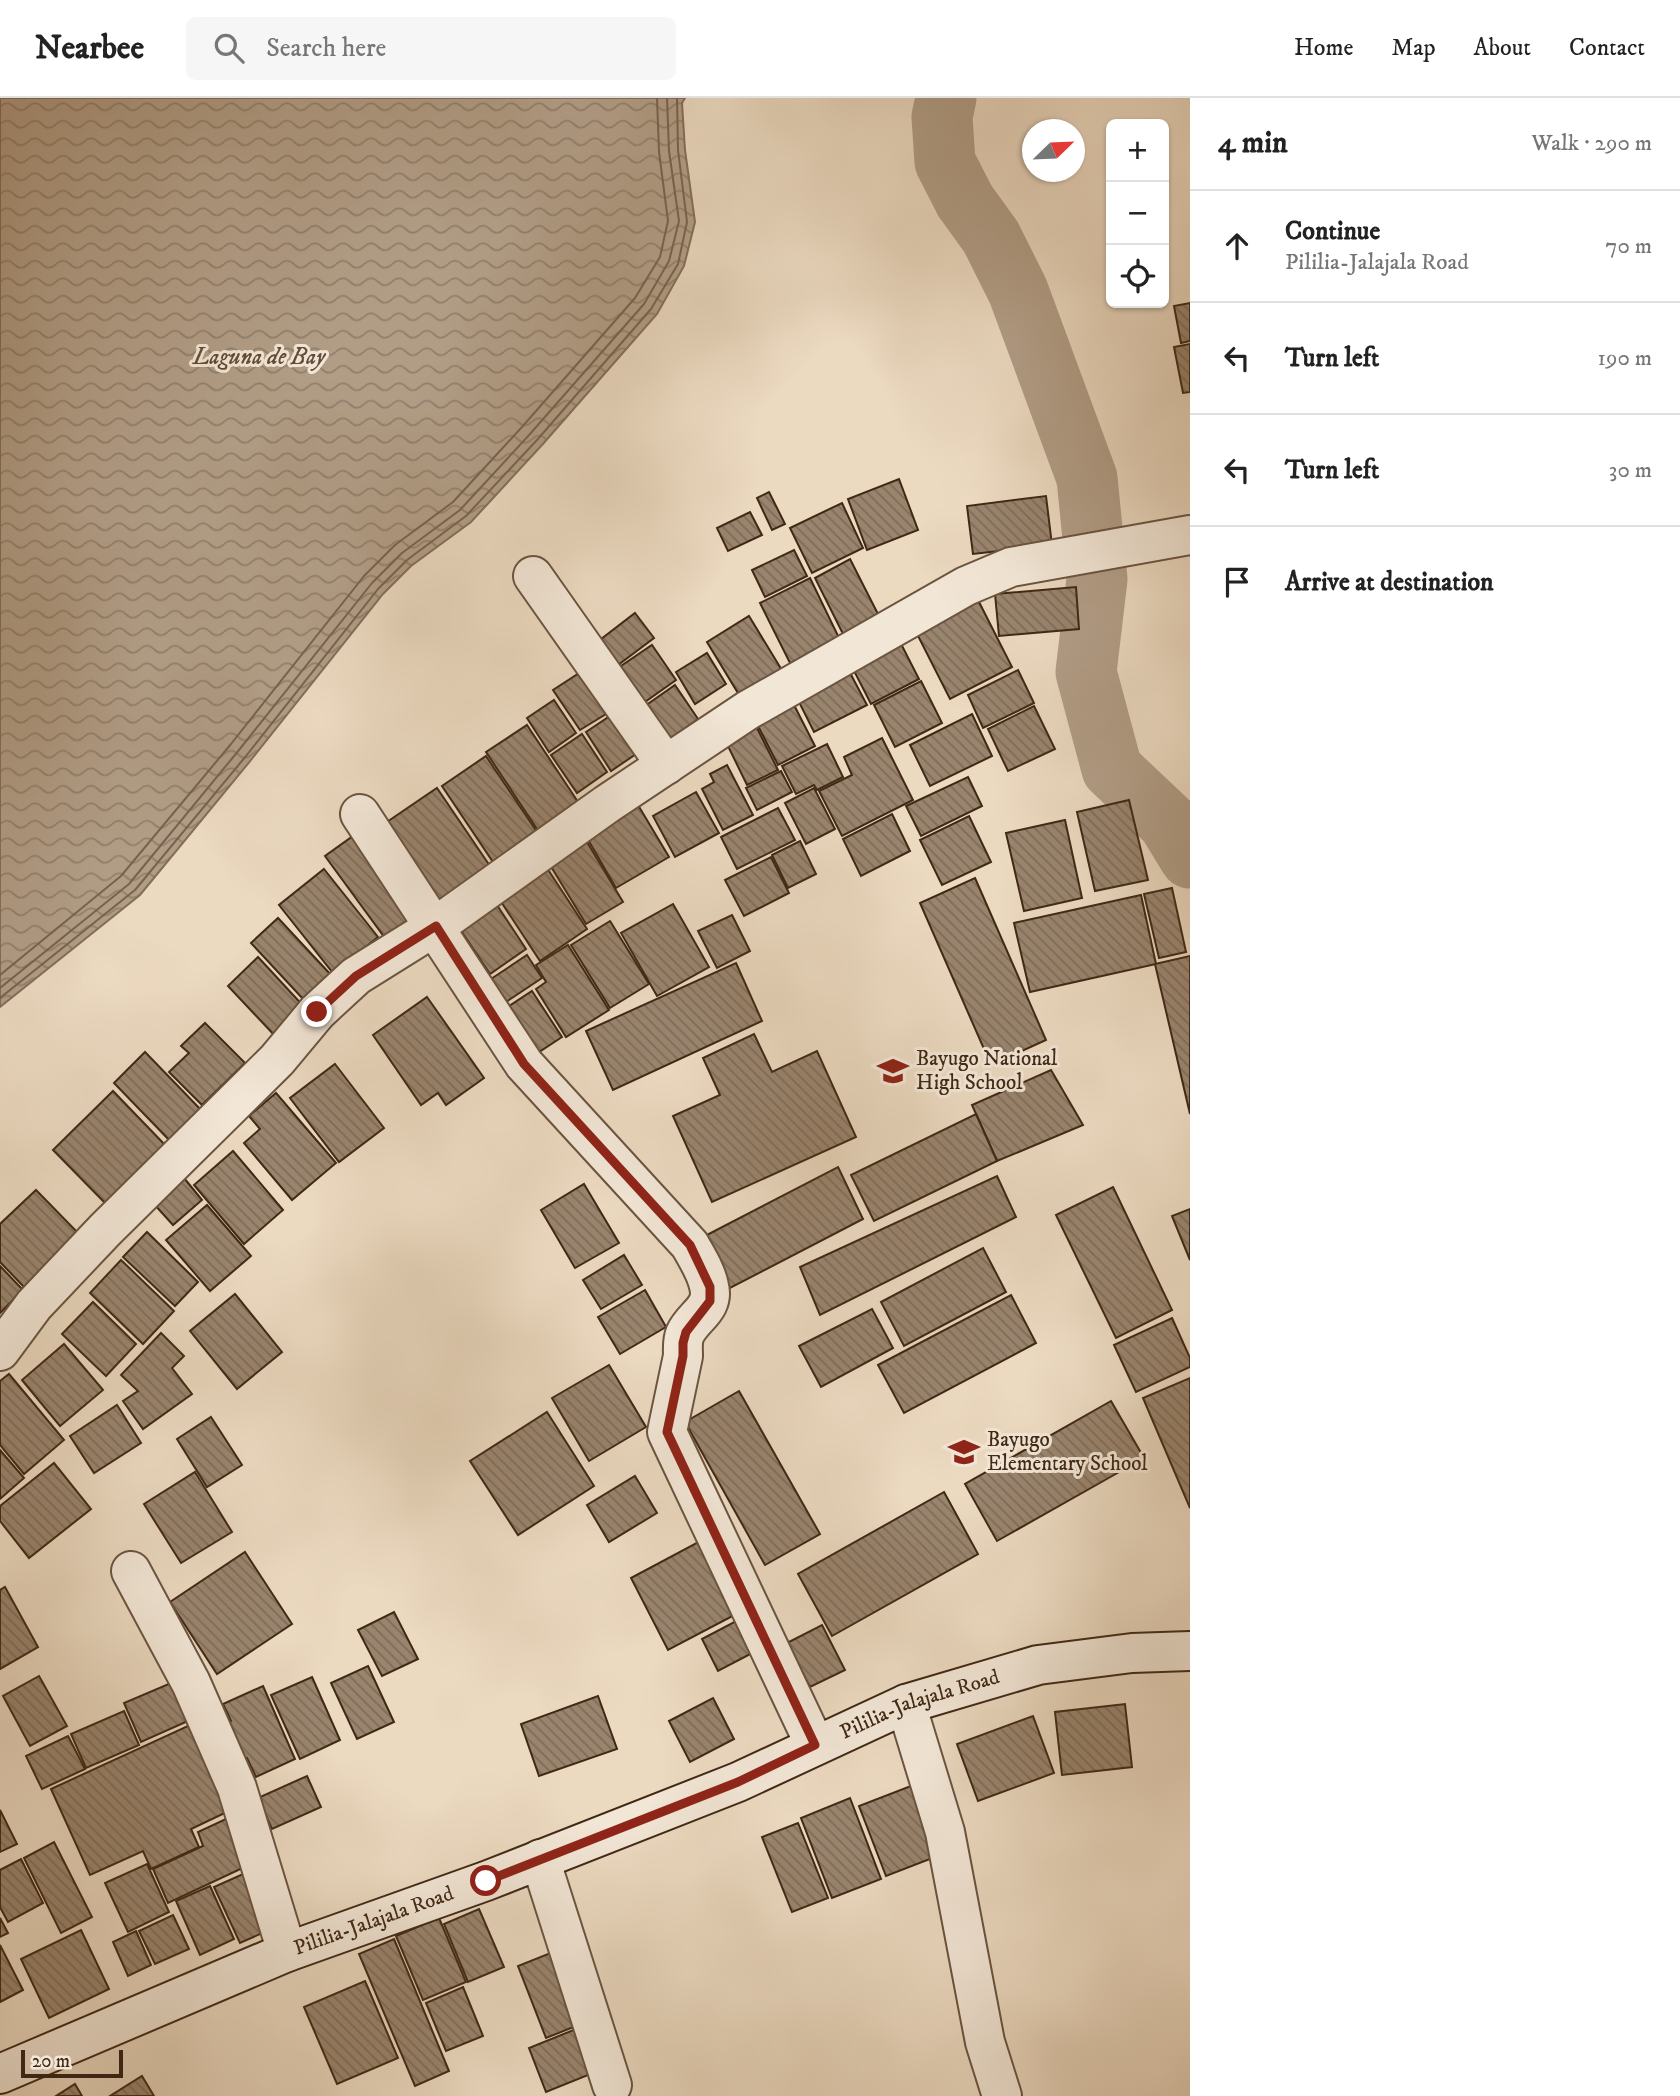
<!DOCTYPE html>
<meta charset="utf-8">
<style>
:root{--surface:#fff;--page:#f6f6f6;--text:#222;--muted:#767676;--line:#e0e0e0}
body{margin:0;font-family:"IM FELL DW Pica",serif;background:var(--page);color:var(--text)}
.controls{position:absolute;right:21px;top:21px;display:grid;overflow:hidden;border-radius:10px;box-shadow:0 2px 5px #0004}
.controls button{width:63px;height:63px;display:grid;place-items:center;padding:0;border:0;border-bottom:2px solid var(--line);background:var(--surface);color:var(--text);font:35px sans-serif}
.compass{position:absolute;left:1022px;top:21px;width:63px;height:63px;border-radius:50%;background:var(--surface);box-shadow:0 2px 5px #0004;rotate:67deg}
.scale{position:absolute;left:21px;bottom:18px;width:102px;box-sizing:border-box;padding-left:7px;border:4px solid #402815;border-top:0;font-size:19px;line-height:24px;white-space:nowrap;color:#402815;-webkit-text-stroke:5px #f2e6d6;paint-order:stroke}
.stop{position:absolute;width:21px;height:21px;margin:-16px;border:5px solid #8f2418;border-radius:50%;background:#fff}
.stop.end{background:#8f2418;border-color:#fff;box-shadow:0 2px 7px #0008}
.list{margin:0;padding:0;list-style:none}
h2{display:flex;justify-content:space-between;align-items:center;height:91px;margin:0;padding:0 28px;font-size:30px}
h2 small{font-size:23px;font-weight:400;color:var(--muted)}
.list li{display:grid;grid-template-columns:46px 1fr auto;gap:21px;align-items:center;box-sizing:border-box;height:112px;padding:0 28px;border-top:2px solid var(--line)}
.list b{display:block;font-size:26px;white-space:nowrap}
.list p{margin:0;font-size:23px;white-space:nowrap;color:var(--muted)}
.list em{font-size:23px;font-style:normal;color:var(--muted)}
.icon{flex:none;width:38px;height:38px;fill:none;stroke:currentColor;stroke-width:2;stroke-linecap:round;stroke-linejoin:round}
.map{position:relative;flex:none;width:1190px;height:1998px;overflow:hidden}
header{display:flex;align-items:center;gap:42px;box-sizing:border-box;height:98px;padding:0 35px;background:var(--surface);border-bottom:2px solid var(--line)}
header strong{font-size:33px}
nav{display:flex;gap:38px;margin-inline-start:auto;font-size:24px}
.search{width:490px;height:63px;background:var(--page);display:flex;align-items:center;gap:18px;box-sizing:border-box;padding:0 24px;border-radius:10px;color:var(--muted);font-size:26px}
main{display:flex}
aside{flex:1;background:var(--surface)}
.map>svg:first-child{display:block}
.water{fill:url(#water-waves);stroke:#846e59;stroke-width:2}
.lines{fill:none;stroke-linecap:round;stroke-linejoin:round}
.shore{stroke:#78624e;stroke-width:2}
.river{stroke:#b19d86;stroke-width:61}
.building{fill:url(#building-back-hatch);stroke:#402815;stroke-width:2}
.minor-casing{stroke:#6b5440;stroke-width:42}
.secondary-casing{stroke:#402815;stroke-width:42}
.minor{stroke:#f2e6d6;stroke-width:38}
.secondary{stroke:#f2e6d6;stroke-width:38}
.route{stroke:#8f2418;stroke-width:9}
.labels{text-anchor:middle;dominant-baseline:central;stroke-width:6;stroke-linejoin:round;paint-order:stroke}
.poi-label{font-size:21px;fill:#402815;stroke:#f2e6d6;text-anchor:start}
.street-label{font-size:21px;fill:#402815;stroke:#f2e6d6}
.water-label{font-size:23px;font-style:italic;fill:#624b37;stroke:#f2e6d6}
</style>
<header>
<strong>Nearbee</strong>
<div class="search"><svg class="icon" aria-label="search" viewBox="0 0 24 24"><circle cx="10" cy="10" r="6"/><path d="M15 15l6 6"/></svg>Search here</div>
<nav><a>Home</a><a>Map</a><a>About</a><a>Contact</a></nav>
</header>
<main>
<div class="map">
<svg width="1190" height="1998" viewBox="0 0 1190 1998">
<defs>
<pattern id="water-waves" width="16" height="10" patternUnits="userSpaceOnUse" patternTransform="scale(1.75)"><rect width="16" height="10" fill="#b19d86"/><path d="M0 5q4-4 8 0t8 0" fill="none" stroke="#91806c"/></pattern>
<pattern id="building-back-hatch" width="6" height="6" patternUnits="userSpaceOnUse" patternTransform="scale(1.75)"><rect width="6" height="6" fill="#99846e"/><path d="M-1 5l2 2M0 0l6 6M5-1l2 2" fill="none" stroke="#7e6c59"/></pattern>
</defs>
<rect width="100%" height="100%" fill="#ebd9c0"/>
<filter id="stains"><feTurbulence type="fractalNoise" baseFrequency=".00286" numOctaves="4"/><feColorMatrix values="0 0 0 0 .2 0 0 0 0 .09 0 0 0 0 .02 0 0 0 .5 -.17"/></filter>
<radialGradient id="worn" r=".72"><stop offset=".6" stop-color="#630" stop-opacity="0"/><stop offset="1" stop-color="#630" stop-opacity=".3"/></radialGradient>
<path class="water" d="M0,0h685l-3,5 3,47 10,72 -11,44 -27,48 -115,131 -71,77 -60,44 -28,28 -132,166 -111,135 -140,112z"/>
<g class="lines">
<g class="shore">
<path d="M0,877l121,-99 110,-132 133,-168 31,-31 58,-43 69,-75 113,-129 25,-41 8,-36 -9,-69 -2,-54"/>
<path d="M0,890l129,-104 110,-134 133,-167 30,-30 58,-43 70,-76 114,-130 25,-43 10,-40 -10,-70 -2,-53"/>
<path d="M0,900l135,-108 111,-134 132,-167 29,-29 59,-44 71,-76 114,-131 27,-45 9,-42 -9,-72 -1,-52"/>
</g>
<path class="river" d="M946,0l-4,19 3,45 20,39 26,36 27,54 69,187 10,101 -11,93 26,97 56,53 22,36"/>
</g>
<g class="building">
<path d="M1190,205v38l-9,2 -7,-37z"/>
<path d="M1190,246v48l-7,1 -9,-46z"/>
<path d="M899,381l19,51 -51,20 -19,-51z"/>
<path d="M769,394l16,32 -13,6 -15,-32z"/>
<path d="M1046,398l6,49 -79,9 -6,-48z"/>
<path d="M842,405l21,45 -51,25 -22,-45z"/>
<path d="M750,414l12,23 -34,16 -11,-23z"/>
<path d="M794,452l13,26 -42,21 -13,-27z"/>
<path d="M850,461l29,57 -36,18 -28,-56z"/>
<path d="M810,480l30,62 -49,25 -31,-62z"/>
<path d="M1076,489l3,42 -80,7 -4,-42z"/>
<path d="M977,500l35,69 -62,32 -35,-69z"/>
<path d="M635,515l19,25 -40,30 -18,-25z"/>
<path d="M749,518l34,56 -42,26 -34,-56z"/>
<path d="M898,540l21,41 -48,25 -21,-41z"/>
<path d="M652,547l24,35 -34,24 -24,-36z"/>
<path d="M707,555l19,31 -31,20 -19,-32z"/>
<path d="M848,571l19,36 -53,27 -18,-36z"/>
<path d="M584,572l27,41 -31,19 -27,-40z"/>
<path d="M1018,572l16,33 -51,25 -15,-33z"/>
<path d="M921,583l21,42 -47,24 -21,-42z"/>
<path d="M675,587l23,34 -30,22 -23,-35z"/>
<path d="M554,602l22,33 -27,19 -22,-34z"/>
<path d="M793,605l22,43 -37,19 -22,-43z"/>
<path d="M1034,608l21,43 -47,22 -20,-42z"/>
<path d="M619,612l26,38 -34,23 -25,-39z"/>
<path d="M972,616l20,42 -62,30 -20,-41z"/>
<path d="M527,627l53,80 -41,27 -53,-80z"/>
<path d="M756,628l22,44 -31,15 -21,-43z"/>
<path d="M582,636l25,38 -30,21 -26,-38z"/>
<path d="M882,640l31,62 -71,36 -23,-45 33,-16 -8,-18z"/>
<path d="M827,646l16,33 -26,13 -3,-5 -18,9 -14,-28z"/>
<path d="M486,658l53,79 -44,30 -53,-79z"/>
<path d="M727,667l26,50 -30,15 -21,-41 12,-7 -4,-8z"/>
<path d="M781,673l11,21 -35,18 -11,-22z"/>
<path d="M968,679l14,29 -61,30 -15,-30z"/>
<path d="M437,690l57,84 -54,36 -56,-84z"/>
<path d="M814,690l21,41 -29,15 -21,-41z"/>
<path d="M696,694l23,41 -44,24 -22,-41z"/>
<path d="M635,702l34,57 -53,31 -33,-57z"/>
<path d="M1129,702l19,80 -53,11 -18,-79z"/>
<path d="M778,710l17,32 -58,29 -16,-32z"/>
<path d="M892,716l18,37 -49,25 -18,-37z"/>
<path d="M969,718l22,46 -49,23 -22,-45z"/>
<path d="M1065,722l17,78 -58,13 -18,-78z"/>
<path d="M360,733l59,82 -34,25 -60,-82z"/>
<path d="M584,739l39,65 -37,22 -39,-64z"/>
<path d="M800,743l16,33 -28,14 -16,-33z"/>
<path d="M771,759l18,36 -45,23 -19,-36z"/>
<path d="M543,764l44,67 -47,32 -44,-67z"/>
<path d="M324,771l54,68 -45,36 -54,-68z"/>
<path d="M975,780l71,162 -55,25 -71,-162z"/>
<path d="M1172,790l14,64 -27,6 -15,-64z"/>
<path d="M1141,797l15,69 -126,28 -16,-69z"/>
<path d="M493,801l33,50 -36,25 -34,-51z"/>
<path d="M673,806l36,63 -52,29 -36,-63z"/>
<path d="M732,817l18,36 -33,17 -19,-37z"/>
<path d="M278,820l54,58 -27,25 -54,-58z"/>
<path d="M610,823l39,63 -39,24 -39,-63z"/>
<path d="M568,847l41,65 -43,27 -30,-48 10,-7 -10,-17z"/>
<path d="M527,857l15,23 -39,26 -15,-23z"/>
<path d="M1190,858v158l-35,-150z"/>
<path d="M258,859l49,53 -30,28 -49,-52z"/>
<path d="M736,865l26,58 -149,69 -27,-59z"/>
<path d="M532,893l30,46 -26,17 -30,-46z"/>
<path d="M427,899l57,81 -38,27 -8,-12 -17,12 -48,-70z"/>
<path d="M205,925l40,40 -43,42 -33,-33 20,-19 -8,-7z"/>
<path d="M754,936l18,38 45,-21 39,86 -144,65 -39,-86 47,-21 -17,-37z"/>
<path d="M145,954l59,61 -31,31 -59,-61z"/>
<path d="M335,966l49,64 -45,34 -49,-64z"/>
<path d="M1051,972l32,55 -86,36 -25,-56z"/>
<path d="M113,993l55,57 -60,58 -55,-56z"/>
<path d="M276,995l60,70 -44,37 -48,-57 16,-14 -11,-13z"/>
<path d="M976,1016l21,47 -123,60 -23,-46z"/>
<path d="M233,1053l50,59 -39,34 -50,-59z"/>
<path d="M838,1069l25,52 -133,69 -27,-51z"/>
<path d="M997,1078l19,41 -196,98 -20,-48z"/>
<path d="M184,1080l18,22 -29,25 -19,-21z"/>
<path d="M584,1086l35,59 -44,25 -34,-58z"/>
<path d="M1113,1089l59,123 -56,28 -60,-123z"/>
<path d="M36,1092l44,45 -54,54 -26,-27v-38z"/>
<path d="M207,1107l44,51 -41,35 -44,-51z"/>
<path d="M1190,1111v51l-18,-44z"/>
<path d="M147,1134l51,50 -23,24 -52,-49z"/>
<path d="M983,1150l23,44 -102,54 -23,-44z"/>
<path d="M624,1157l18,30 -41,24 -18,-29z"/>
<path d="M121,1162l53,51 -31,33 -53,-51z"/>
<path d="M0,1168l23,24 -23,23z"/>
<path d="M645,1192l21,37 -46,27 -22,-37z"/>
<path d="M235,1196l47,58 -45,37 -47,-58z"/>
<path d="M1011,1197l25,48 -132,70 -26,-48z"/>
<path d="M93,1204l43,42 -30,32 -44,-42z"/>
<path d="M872,1211l21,39 -72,39 -22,-41z"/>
<path d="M1172,1220l18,40v9l-54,25 -22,-47z"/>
<path d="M161,1235l23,23 -12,12 20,26 -49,35 -20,-28 15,-10 -17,-16z"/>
<path d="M64,1246l39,46 -43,36 -38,-46z"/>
<path d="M609,1267l37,62 -57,34 -37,-63z"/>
<path d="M9,1276l55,66 -40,34 -24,-29v-64z"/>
<path d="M1190,1280v130l-47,-110z"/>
<path d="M739,1293l81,143 -55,31 -80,-143z"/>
<path d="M1111,1303l33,57 -147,83 -32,-57z"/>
<path d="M117,1307l24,38 -47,30 -24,-37z"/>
<path d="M547,1314l47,74 -76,49 -48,-74z"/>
<path d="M211,1319l31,48 -35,22 -30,-48z"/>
<path d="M0,1352l24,28 -24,21z"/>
<path d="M54,1365l37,46 -62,49 -29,-37v-15z"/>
<path d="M195,1374l37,60 -51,31 -37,-59z"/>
<path d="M635,1378l22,37 -48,29 -22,-37z"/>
<path d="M944,1394l34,62 -146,82 -34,-62z"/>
<path d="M704,1441l38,72 -74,39 -37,-72z"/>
<path d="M245,1454l47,72 -75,50 -47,-72z"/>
<path d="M5,1489l33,60 -38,22v-79z"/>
<path d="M394,1514l24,47 -36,17 -24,-46z"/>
<path d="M740,1521l16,32 -38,20 -16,-32z"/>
<path d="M822,1527l23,45 -35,17 -23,-44z"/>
<path d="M368,1568l26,56 -37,17 -26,-56z"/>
<path d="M39,1578l28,50 -37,20 -27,-50z"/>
<path d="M312,1579l28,63 -40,19 -29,-64z"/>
<path d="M171,1585l17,38 -47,21 -17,-39z"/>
<path d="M263,1588l32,73 -39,18 -9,-19 -9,4 -16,-38 9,-3 -8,-17z"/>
<path d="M598,1598l19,53 -78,27 -18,-52z"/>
<path d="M713,1600l21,41 -44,23 -21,-41z"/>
<path d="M1125,1606l7,63 -70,8 -7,-63z"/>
<path d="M124,1613l15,34 -53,23 -15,-34z"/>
<path d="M1033,1618l21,57 -76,28 -21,-57z"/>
<path d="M190,1627l39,86 -38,18 8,18 -48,22 -8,-18 -53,24 -39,-86z"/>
<path d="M68,1638l17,33 -43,20 -16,-33z"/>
<path d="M307,1678l14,31 -49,22 -14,-31z"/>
<path d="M916,1686l27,70 -57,22 -27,-70z"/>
<path d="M850,1700l31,81 -49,19 -31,-80z"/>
<path d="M0,1712l17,34 -17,8z"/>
<path d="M228,1720l21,47 -81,38 -15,-34 50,-23 -5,-14z"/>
<path d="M798,1725l30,75 -36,14 -30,-75z"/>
<path d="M54,1744l38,75 -31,16 -37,-75z"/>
<path d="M21,1761l22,44 -35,19 -8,-15v-37z"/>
<path d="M147,1766l22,48 -41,20 -23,-49z"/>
<path d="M252,1772l26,56 -38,17 -26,-56z"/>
<path d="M210,1788l24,53 -34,16 -24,-54z"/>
<path d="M479,1811l25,58 -36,15 -24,-58z"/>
<path d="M173,1817l16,34 -34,15 -16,-33z"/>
<path d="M0,1820l8,15 -8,4z"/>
<path d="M439,1820l27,64 -43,18 -27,-64z"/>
<path d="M81,1832l28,59 -60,29 -28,-59z"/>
<path d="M136,1833l15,34 -23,11 -15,-34z"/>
<path d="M394,1841l55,132 -34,15 -56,-132z"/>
<path d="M0,1847l23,45 -23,12z"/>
<path d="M558,1852l28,72 -40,16 -28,-72z"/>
<path d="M365,1883l33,77 -61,26 -33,-77z"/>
<path d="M463,1889l20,49 -37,15 -20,-48z"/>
<path d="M581,1929l17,44 -52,21 -17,-44z"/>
<path d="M142,1978l12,20h-44z"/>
<path d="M75,1986l7,12h-26z"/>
</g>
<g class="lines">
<defs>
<g id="minor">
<path d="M533,478l133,189"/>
<path d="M360,716l164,250 166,181c7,13 16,26 19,41 6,23 -16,30 -24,48 -3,7 -2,15 -2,22l-16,76 148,313"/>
<path d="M0,1253l34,-46 71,-75 172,-170 40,-48 39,-36 80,-50 171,-122 141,-94 218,-124 45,-19 179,-32"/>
<path d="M131,1473l60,112 46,105 50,164"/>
<path d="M906,1606l39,128 40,210 17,54"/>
<path d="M540,1761l72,226"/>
</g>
<g id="secondary">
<path id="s1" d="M0,1976l287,-122 199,-71 252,-99 168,-78 132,-39 94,-12 58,-2"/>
</g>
</defs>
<use href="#minor" class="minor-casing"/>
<use href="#secondary" class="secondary-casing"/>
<use href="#minor" class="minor"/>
<use href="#secondary" class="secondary"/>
</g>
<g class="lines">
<path class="route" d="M317,914l39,-36 80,-50 88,138 166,181 20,42v14l-24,31 -3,11v13l-16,76 148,313 -77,37 -252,99"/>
</g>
<defs>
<symbol id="school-bare" viewBox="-9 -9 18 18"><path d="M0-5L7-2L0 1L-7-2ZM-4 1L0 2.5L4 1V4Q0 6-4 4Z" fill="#8f2418" stroke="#f2e6d6" stroke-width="2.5" paint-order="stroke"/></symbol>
</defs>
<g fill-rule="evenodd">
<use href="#school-bare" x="871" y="951" width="44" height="44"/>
<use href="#school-bare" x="942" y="1332" width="44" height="44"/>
</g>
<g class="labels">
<g class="poi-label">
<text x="916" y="961">Bayugo National<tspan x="916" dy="24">High School</tspan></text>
<text x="987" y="1342">Bayugo<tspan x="987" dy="24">Elementary School</tspan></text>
</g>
<g class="street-label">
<text stroke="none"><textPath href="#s1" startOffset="992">Pililia-Jalajala Road</textPath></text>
<text stroke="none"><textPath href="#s1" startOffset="404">Pililia-Jalajala Road</textPath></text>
</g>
<g class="water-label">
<text x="259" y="259">Laguna de Bay</text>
</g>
</g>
<rect width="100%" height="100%" filter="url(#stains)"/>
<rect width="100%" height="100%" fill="url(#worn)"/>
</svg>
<div class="controls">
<button>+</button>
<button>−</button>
<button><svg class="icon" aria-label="locate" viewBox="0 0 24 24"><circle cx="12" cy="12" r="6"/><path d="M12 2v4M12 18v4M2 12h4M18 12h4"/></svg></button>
</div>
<svg class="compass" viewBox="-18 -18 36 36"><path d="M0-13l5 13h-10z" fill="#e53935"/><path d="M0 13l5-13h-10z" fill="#767676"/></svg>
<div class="scale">20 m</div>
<div class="stop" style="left:486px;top:1783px"></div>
<div class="stop end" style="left:317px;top:914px"></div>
</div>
<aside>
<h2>4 min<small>Walk · 290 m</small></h2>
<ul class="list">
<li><svg class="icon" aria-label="ahead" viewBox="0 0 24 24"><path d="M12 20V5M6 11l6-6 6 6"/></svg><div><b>Continue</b><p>Pililia-Jalajala Road</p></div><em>70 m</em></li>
<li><svg class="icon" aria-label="left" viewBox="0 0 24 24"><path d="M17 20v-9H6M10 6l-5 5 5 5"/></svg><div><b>Turn left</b></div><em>190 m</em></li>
<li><svg class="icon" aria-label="left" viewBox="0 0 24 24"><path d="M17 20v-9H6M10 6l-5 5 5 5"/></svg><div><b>Turn left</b></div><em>30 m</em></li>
<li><svg class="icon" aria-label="arrive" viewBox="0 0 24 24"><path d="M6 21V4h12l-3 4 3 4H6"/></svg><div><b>Arrive at destination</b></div></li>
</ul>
</aside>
</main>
